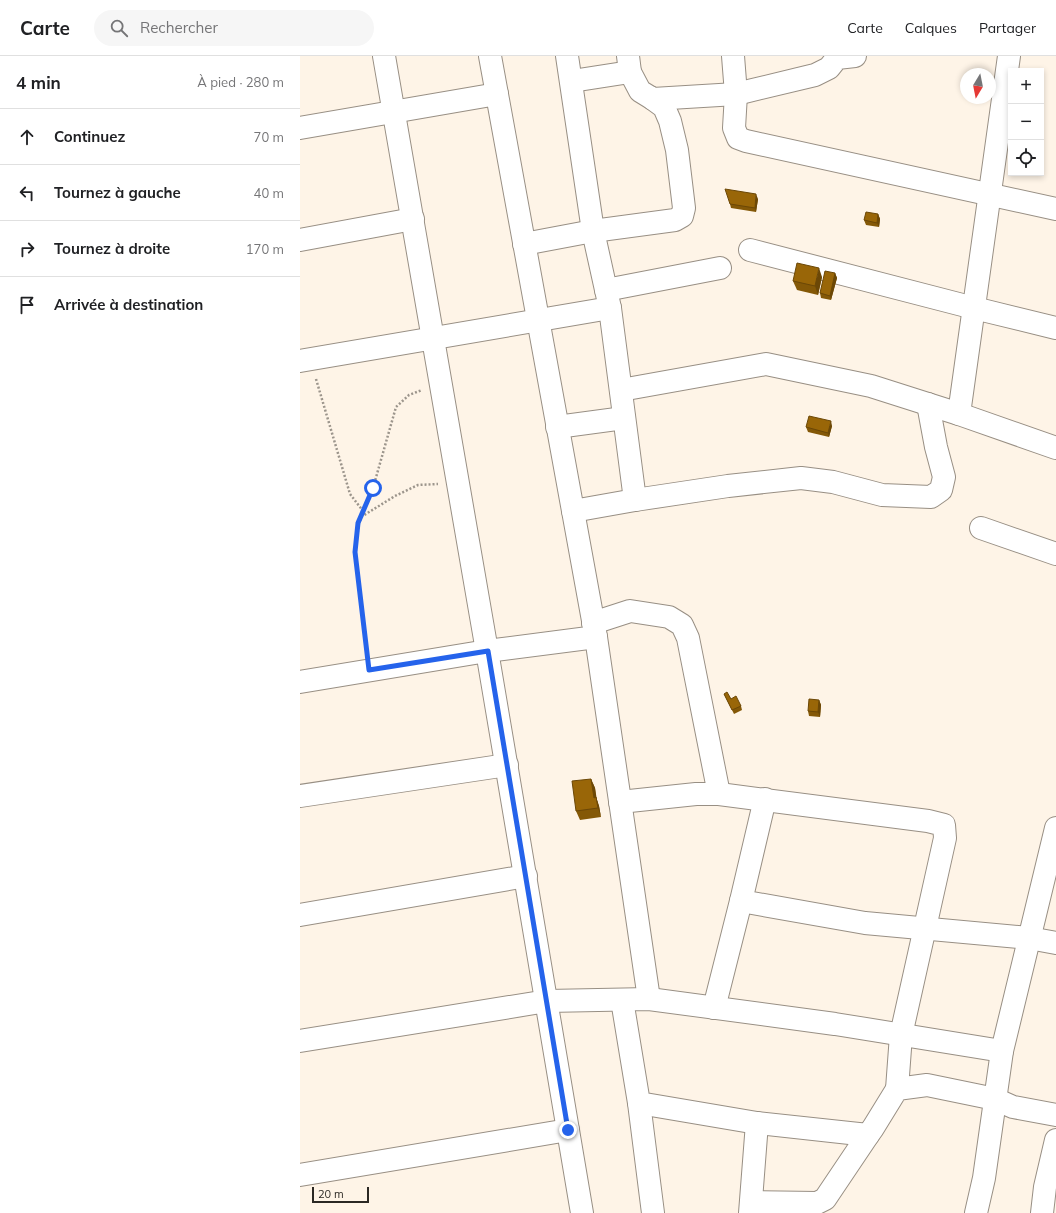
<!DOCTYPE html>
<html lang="fr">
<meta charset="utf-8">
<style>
:root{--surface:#fff;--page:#f6f6f6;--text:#202124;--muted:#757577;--line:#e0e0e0}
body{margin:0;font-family:Mulish,sans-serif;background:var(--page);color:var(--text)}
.controls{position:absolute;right:12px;top:12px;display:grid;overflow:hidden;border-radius:0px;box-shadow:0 2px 6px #0003}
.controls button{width:36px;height:36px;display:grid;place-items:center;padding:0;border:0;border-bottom:1px solid var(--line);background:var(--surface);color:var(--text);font:20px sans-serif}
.compass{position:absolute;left:660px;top:12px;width:36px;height:36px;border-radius:50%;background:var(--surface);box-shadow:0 2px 6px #0003;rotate:190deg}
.scale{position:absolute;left:12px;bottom:10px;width:57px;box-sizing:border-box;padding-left:4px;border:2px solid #2b2823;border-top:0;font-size:11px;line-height:14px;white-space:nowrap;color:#2b2823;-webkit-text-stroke:3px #fef4e7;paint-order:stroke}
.stop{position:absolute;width:12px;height:12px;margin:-9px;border:3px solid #2563eb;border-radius:50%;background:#fff}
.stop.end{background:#2563eb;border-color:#fff;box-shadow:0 1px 4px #0008}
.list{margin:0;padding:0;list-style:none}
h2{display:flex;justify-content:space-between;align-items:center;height:52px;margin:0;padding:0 16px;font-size:17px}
h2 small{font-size:13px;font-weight:400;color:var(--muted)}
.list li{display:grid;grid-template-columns:26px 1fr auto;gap:12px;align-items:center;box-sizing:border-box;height:56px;padding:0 16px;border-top:1px solid var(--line)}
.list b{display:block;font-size:15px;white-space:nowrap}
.list em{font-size:13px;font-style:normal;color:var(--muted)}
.icon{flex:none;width:22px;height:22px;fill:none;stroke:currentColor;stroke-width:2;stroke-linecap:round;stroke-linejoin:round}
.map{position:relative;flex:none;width:756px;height:1157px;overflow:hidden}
header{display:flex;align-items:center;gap:24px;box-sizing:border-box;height:56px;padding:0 20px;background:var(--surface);border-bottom:1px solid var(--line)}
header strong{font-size:19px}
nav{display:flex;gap:22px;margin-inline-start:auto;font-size:14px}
.search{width:280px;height:36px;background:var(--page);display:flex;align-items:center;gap:10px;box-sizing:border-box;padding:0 14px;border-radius:22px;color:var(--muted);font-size:15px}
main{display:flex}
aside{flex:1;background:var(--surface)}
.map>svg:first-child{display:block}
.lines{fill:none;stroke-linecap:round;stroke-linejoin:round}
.minor-casing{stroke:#988f84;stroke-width:24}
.path{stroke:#9c958c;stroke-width:2.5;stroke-dasharray:2 2;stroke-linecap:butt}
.minor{stroke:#fff;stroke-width:22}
.wall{fill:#845807}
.shaded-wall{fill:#6b4706}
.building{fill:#996608;stroke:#6b4706}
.route{stroke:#2563eb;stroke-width:5}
</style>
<header>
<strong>Carte</strong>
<div class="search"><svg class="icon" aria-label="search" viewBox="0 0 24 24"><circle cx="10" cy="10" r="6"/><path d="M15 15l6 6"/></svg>Rechercher</div>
<nav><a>Carte</a><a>Calques</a><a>Partager</a></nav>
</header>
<main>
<aside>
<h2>4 min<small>À pied · 280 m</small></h2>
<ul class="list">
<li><svg class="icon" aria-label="ahead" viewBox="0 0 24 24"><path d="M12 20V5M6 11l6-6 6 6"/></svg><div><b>Continuez</b></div><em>70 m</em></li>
<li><svg class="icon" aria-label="left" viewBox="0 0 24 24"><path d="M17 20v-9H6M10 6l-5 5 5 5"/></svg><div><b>Tournez à gauche</b></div><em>40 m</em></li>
<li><svg class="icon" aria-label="right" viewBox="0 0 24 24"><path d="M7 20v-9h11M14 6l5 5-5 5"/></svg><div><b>Tournez à droite</b></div><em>170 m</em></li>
<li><svg class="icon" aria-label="arrive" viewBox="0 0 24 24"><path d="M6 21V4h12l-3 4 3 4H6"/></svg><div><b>Arrivée à destination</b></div></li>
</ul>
</aside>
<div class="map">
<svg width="756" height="1157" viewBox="0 0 756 1157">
<rect width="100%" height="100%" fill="#fef4e7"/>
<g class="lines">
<defs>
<g id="minor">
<path d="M84,0l103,595 95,562"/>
<path d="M190,0l106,581 53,362"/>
<path d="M267,0l26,175 17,77 25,192"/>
<path d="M328,0l2,16 10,19 13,8 83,-5 79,-19 14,-7 8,-10 18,-2"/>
<path d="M433,0l3,38 -2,34 4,10 8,3 310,68"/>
<path d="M272,25l58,-9"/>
<path d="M0,72l197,-34"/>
<path d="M0,184l113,-21"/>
<path d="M224,188l69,-13 82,-11 7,-4 2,-8 -7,-58 -7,-29 -6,-14 -11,-8"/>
<path d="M450,194l224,58 82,20"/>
<path d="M306,234l114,-22"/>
<path d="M0,305l310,-53"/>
<path d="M321,334l145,-26 105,22 88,28 97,34"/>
<path d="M659,358l50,-358"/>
<path d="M257,371l67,-9"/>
<path d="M273,455l62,-11 93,-14 73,-8 32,4 49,13 49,2 10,-7 3,-13 -8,-30 -8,-43"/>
<path d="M681,472l75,26"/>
<path d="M293,567l37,-12 39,6 13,8 6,13 31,156"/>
<path d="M0,626l187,-31 109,-14"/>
<path d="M0,740l207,-31"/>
<path d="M320,746l76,-8h23l209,27 16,4 1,13 -44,197 -4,54"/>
<path d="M441,845l124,22 164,15 27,5"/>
<path d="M0,859l226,-39"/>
<path d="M322,944l17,103 118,20 111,12 5,-7 24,-39 30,-4 68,14 18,8 43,8"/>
<path d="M414,952l27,-107 24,-102"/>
<path d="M0,985l247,-40 102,-2 186,25 167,27"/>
<path d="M339,1047l14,110"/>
<path d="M0,1119l268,-45"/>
<path d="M452,1146l65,1 8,-4 43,-64"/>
<path d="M450,1157l7,-90"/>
<path d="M676,1157l8,-35 18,-127 54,-223"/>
<path d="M742,1157l3,-26 11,-47"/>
</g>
</defs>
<use href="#minor" class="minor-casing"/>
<g class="path">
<path d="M16,323l34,115 13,17"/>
<path d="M61,461l34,-21 23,-11 20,-1"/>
<path d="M67,596l-12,-100 4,-29 14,-35 23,-81 13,-12 13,-5"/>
</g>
<use href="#minor" class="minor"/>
</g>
<g class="wall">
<path d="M458,143l-2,13 -25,-4 -1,-4z"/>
<path d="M578,158l2,5 -1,8 -13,-2 -2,-5z"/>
<path d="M535,217l2,5 -6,22 -10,-2 -1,-5z"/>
<path d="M522,221l-4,18 -21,-5 -4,-9z"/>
<path d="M532,370l-3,11 -21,-5 -2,-5z"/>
<path d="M424,638l17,12 1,4 -8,4z"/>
<path d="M519,644l2,5 -1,12 -11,-1 -1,-5z"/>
<path d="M291,723l4,9 1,9 3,9 2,11 -21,3 -4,-9z"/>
</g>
<g class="shaded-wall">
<path d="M456,138l2,5 -2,13 -1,-4z"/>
<path d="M578,158l2,5 -1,8 -2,-4z"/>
<path d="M519,212l3,9 -4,18 -3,-9z"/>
<path d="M535,217l2,5 -6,22 -1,-4z"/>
<path d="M531,365l1,5 -3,11 -1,-4z"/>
<path d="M519,644l2,5 -1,12 -2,-5z"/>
<path d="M291,723l4,9 3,19 -4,-9z"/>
<path d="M296,741l3,9 2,11 -3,-9z"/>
</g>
<g class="building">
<path d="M425,133l31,5 -1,14 -25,-4z"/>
<path d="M566,156l12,2 -1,9 -13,-3z"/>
<path d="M497,207l22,5 -4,18 -22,-5z"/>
<path d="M525,215l10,2 -5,23 -10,-3z"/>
<path d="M509,360l22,5 -3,12 -22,-6z"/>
<path d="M427,636l4,7 5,-3 5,10 -9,4 -8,-16z"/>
<path d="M509,643l10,1 -1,12 -10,-1z"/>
<path d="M291,723l3,19 2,-1 2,11 -22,3 -4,-30z"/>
</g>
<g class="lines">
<path class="route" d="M73,432l-15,35 -3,29 14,118 119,-19 80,479"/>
</g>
</svg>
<div class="controls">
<button>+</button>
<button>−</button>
<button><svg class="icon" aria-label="locate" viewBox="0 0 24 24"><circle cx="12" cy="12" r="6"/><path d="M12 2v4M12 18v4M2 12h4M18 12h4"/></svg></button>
</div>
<svg class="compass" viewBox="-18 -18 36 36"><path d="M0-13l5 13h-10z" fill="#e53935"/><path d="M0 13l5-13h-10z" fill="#757577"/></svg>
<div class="scale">20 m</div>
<div class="stop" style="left:73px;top:432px"></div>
<div class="stop end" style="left:268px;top:1074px"></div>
</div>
</main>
